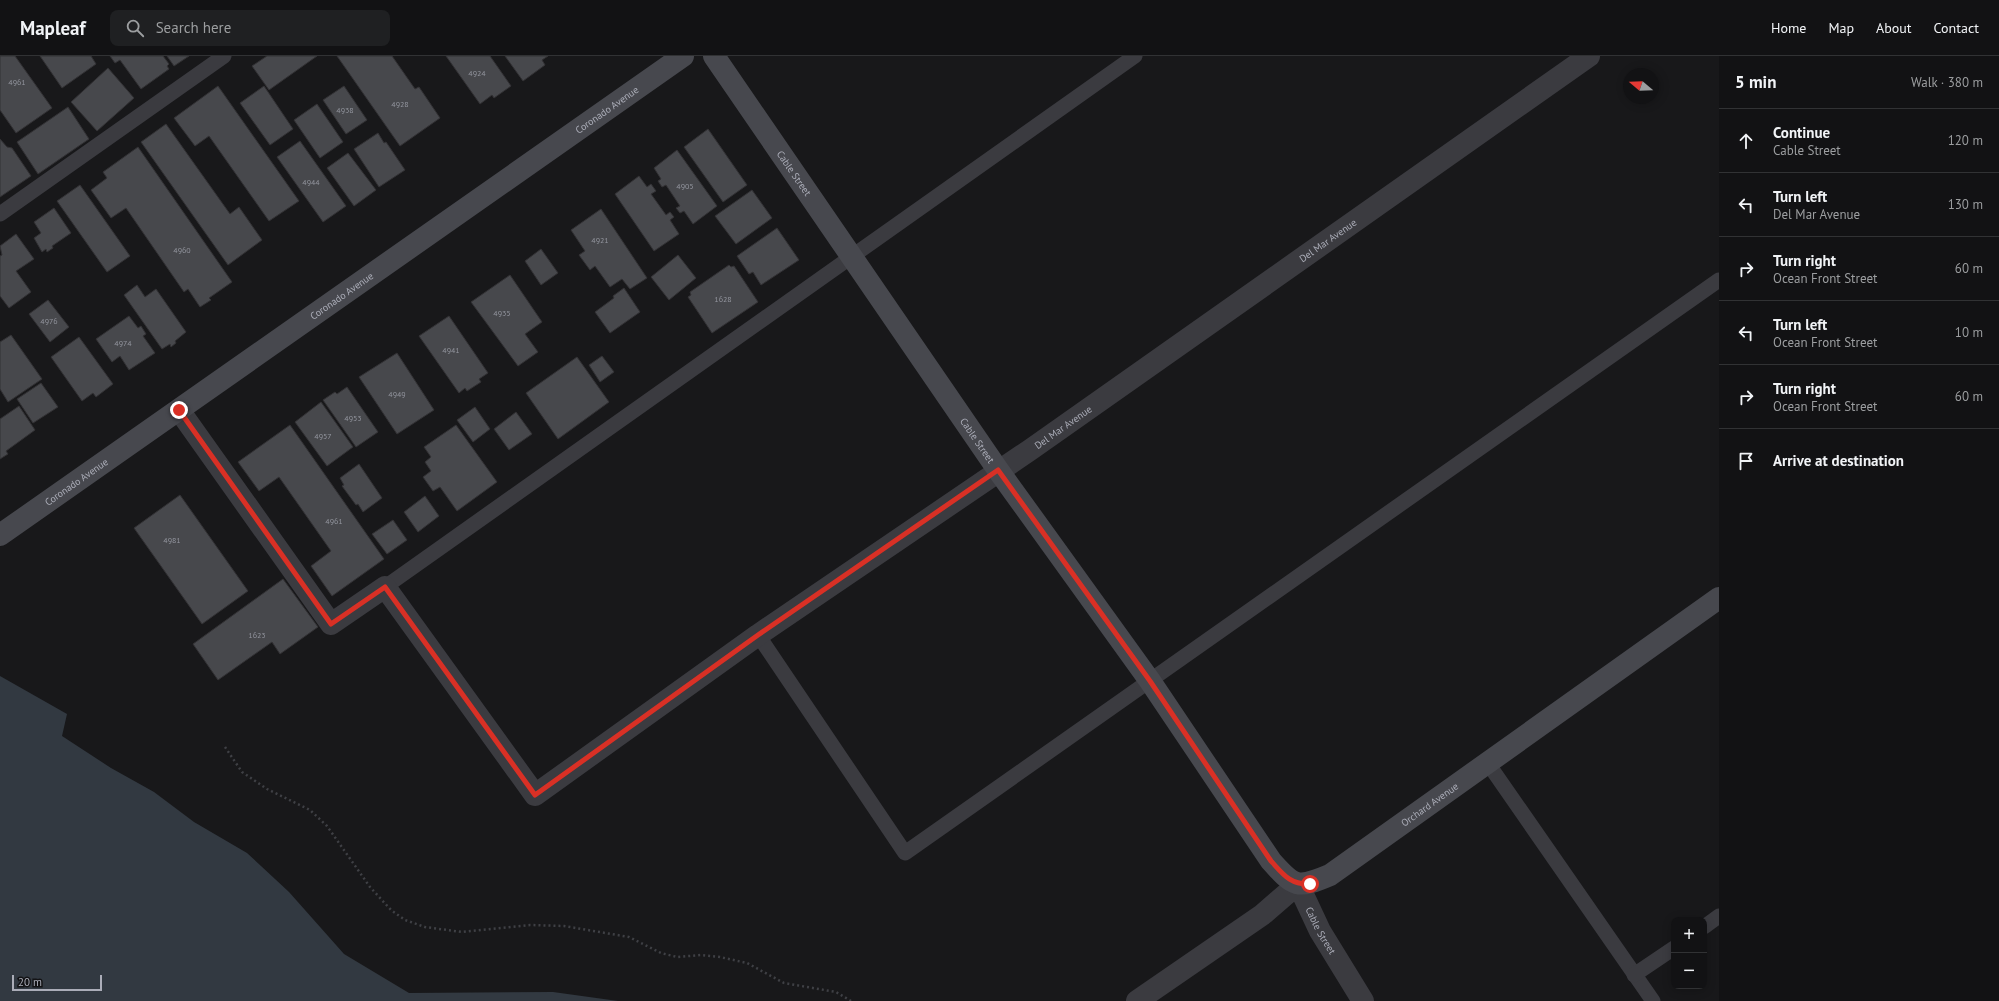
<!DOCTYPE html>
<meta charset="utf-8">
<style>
:root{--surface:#121214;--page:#1f2022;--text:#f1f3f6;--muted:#9c9ea0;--line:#313234}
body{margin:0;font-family:"PT Sans",sans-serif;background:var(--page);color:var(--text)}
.controls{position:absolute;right:12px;bottom:12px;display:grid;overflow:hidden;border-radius:8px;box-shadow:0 2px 10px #0003}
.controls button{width:36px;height:36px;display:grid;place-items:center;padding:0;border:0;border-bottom:1px solid var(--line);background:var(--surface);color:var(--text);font:20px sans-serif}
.compass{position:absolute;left:1623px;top:12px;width:36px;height:36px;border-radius:50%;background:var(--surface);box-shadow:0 2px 10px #0003;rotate:289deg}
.scale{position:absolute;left:12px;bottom:10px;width:90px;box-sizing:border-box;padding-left:4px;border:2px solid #abadb8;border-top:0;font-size:11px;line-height:14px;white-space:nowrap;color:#abadb8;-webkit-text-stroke:3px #131315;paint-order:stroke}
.stop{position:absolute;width:12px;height:12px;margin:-9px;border:3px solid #d93025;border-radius:50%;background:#fff}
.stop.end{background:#d93025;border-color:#fff;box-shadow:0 1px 4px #0008}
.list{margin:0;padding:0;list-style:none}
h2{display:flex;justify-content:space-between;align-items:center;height:52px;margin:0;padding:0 16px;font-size:17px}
h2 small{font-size:13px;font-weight:400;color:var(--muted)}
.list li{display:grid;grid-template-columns:26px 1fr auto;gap:12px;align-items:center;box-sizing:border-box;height:64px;padding:0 16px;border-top:1px solid var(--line)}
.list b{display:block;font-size:15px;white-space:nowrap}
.list p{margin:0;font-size:13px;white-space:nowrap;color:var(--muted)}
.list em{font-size:13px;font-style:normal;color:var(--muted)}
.icon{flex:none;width:22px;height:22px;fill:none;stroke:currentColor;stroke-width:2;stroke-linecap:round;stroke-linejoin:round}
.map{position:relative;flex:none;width:1719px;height:945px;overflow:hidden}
header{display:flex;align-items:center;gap:24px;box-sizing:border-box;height:56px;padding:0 20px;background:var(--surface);border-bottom:1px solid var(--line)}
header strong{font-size:19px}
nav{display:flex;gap:22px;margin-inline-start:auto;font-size:14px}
.search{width:280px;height:36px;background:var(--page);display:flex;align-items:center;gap:10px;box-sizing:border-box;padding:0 14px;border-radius:8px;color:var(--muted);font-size:15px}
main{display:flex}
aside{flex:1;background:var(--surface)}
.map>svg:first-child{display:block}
.water{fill:#323941}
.building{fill:#47484c;stroke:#333235}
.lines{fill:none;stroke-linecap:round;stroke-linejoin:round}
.path{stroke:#3f4045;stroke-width:2.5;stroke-dasharray:2 3;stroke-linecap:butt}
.lane{stroke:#3b3b40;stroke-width:15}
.street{stroke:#3b3b40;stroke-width:22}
.secondary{stroke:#47484e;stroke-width:22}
.route{stroke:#d93025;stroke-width:5}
.labels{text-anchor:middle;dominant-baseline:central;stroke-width:3.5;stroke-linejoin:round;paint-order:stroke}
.number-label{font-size:8px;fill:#92949d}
.street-label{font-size:10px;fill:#abadb8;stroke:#131315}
</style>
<header>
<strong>Mapleaf</strong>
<div class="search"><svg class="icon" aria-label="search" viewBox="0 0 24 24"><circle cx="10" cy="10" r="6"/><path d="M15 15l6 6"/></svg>Search here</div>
<nav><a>Home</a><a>Map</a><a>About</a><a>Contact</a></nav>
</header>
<main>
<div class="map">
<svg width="1719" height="945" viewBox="0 0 1719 945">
<rect width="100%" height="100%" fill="#18181a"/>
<path class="water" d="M0,620l67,38 -5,22 49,32 43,24 40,30 53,31 42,39 55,62 65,39 144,-1 65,9h-618z"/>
<g class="building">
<path d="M0,0h15l37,52 -36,25 -16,-23z"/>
<path d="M40,0h51l5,8 -34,24z"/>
<path d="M110,0h53l6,8 -2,2 2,3 -28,20 -21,-29 -5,3z"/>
<path d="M167,0h22l-15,10z"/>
<path d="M267,0h50l-48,34 -17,-24z"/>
<path d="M337,0h55l23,33 4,-2 21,31 -40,28z"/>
<path d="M446,0h44l21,30 -17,12 -2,-3 -12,9z"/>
<path d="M505,0h43l-6,4 3,5 -22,16z"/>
<path d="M108,12l26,30 -37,33 -26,-29z"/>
<path d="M218,30l81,115 -30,20 -60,-85 -14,10 -21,-28z"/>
<path d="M264,30l29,43 -23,16 -30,-42z"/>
<path d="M344,30l23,34 -21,14 -23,-34z"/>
<path d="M317,48l26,38 -23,16 -26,-38z"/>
<path d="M68,51l21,32 -51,35 -21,-32z"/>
<path d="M166,68l64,90 9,-7 23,33 -34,25 -87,-123z"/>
<path d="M708,73l39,56 -24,17 -39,-55z"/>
<path d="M378,77l6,10 2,-1 19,28 -26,17 -25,-38z"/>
<path d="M0,83l7,8 5,1 19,28 -31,21z"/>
<path d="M300,85l46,65 -23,16 -46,-65z"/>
<path d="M138,91l94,135 -23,16 2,2 -11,7 -12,-18 -4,3 -58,-84 -15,10 -20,-28 16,-12 -4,-6z"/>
<path d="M677,94l40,56 -24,18 -9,-13 -4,2 -4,-5 4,-2 -14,-21 -4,2 -4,-6 3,-2 -7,-11z"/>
<path d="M348,97l28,37 -22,16 -27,-38z"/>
<path d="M639,120l8,11 4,-3 5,7 -5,3 15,21 4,-3 4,5 -4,3 9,14 -25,17 -39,-57z"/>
<path d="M80,129l50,71 -23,16 -50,-71z"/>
<path d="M752,134l20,28 -36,26 -21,-28z"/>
<path d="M54,152l17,25 -19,13 1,2 -6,4 -1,-3 -4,3 -8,-14 7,-5 -7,-11z"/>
<path d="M601,153l46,69 -17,11 -8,-10 -12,8 -15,-21 -5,4 -11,-15 6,-4 -14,-21z"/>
<path d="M777,172l22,32 -38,25 -8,-13 -4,2 -12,-18z"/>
<path d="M16,178l18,25 -18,12 15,21 -22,16 -9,-12v-40l2,-1 -2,-9z"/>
<path d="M541,193l17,24 -17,12 -16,-24z"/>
<path d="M678,199l18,23 -27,22 -18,-23z"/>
<path d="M729,209l2,2 3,-1 24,36 -46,31 -24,-36 3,-2 -1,-3z"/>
<path d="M510,219l32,47 -17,12 13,18 -20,14 -47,-64z"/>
<path d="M137,229l8,12 11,-8 30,43 -11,9 1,2 -5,4 -1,-3 -8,5 -38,-54z"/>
<path d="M624,232l16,24 -30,21 -15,-21 19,-14 -1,-2z"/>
<path d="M48,244l21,27 -19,15 -21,-28z"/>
<path d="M129,260l9,12 3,-2 5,8 -3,2 12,17 -26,17 -9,-14 -8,6 -16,-23z"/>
<path d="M449,260l39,57 -9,6 2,3 -14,9 -2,-3 -6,5 -40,-57z"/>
<path d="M11,279l31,44 -34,23 -8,-13v-47z"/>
<path d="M79,281l34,47 -17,13 -3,-4 -11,8 -31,-44z"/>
<path d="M397,297l37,57 -37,24 -38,-57z"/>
<path d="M602,300l12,16 -14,10 -11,-17z"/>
<path d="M577,301l32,45 -51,37 -32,-46z"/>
<path d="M41,327l17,24 -25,16 -16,-24z"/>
<path d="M347,331l31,45 -22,15 -33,-47 12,-8 2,2z"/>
<path d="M321,346l32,45 -26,19 -32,-44z"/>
<path d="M19,350l16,24 -29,21 2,3 -8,5v-40z"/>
<path d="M475,351l15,22 -17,13 -16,-22z"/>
<path d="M516,356l16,22 -23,16 -15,-21z"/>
<path d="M290,369l94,134 -52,37 -21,-30 20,-15 -52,-74 -20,14 -21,-29z"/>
<path d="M456,369l41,57 -40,29 -17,-24 -7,4 -10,-14 8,-6 -6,-9 6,-5 -7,-10z"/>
<path d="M359,408l23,34 -19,14 -5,-8 -2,1 -14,-19 2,-1 -4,-7z"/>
<path d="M180,439l68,96 -46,33 -68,-96z"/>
<path d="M425,440l14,20 -21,16 -14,-20z"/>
<path d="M393,464l14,20 -20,14 -15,-20z"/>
<path d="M283,523l35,48 -38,27 -8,-12 -54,38 -25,-36z"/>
</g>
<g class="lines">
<path class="path" d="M225,691l17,25 25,17 43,21 17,16 43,61 21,23 14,10 20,7 37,5 68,-7 34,1 65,11 32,16 16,4 24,-2 19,2 27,6 37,20 52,9 15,9"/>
<g class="lane">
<path d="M0,158l224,-158"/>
<path d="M385,531l750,-531"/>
<path d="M758,579l147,218 814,-573"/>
<path d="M1487,706l166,239"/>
<path d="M1704,871l15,-11"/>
<path d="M1634,919l40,-27"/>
</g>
<g class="street">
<path id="s1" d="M179,354l152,214 54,-37 150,208 223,-160 272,-185 559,-394"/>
<path id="s2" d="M1137,945l125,-86 36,-31 22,47 43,70"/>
</g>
<g class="secondary">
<path id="s3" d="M714,0l284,414 152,211 121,180c23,26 26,28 59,14l389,-277"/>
<path id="s4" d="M0,479l683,-479"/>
</g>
</g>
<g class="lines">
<path class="route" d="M179,354l152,214 54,-37 150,208 223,-160 240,-165 152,211 121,180c12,13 19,24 39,23"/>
</g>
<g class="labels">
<g class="number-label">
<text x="477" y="17">4924</text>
<text x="17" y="26">4961</text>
<text x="400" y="48">4928</text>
<text x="345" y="54">4938</text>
<text x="311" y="126">4944</text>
<text x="685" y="130">4905</text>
<text x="600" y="184">4921</text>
<text x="182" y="194">4960</text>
<text x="723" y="243">1628</text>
<text x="502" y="257">4935</text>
<text x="49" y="265">4976</text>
<text x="123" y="287">4974</text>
<text x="451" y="294">4941</text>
<text x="397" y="338">4949</text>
<text x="353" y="362">4953</text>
<text x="323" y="380">4957</text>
<text x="334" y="465">4961</text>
<text x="172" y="484">4981</text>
<text x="257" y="579">1623</text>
</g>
<g class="street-label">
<text stroke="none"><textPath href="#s4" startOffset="741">Coronado Avenue</textPath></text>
<text stroke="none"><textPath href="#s3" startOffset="142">Cable Street</textPath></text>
<text stroke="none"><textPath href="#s1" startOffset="1552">Del Mar Avenue</textPath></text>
<text stroke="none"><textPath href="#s4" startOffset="417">Coronado Avenue</textPath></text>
<text stroke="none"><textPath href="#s1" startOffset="1228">Del Mar Avenue</textPath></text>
<text stroke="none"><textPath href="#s3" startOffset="466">Cable Street</textPath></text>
<text stroke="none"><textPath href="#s4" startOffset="93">Coronado Avenue</textPath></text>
<text stroke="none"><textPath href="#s3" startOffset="1170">Orchard Avenue</textPath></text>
<text stroke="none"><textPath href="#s2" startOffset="251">Cable Street</textPath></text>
</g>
</g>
</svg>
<div class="controls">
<button>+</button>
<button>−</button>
</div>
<svg class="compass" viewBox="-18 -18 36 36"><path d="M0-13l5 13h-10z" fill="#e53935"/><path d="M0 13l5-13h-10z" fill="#9c9ea0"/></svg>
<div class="scale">20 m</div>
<div class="stop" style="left:1310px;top:828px"></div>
<div class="stop end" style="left:179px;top:354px"></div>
</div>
<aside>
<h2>5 min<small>Walk · 380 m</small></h2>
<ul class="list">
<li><svg class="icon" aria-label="ahead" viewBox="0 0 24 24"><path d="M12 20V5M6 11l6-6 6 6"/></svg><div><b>Continue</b><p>Cable Street</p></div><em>120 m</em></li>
<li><svg class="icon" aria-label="left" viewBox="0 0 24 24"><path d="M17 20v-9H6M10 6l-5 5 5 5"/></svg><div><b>Turn left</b><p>Del Mar Avenue</p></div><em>130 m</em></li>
<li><svg class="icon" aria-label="right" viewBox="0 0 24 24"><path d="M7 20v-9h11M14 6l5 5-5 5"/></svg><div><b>Turn right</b><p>Ocean Front Street</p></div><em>60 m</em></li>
<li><svg class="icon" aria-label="left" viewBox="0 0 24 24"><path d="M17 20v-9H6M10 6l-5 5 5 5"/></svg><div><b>Turn left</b><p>Ocean Front Street</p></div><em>10 m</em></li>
<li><svg class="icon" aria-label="right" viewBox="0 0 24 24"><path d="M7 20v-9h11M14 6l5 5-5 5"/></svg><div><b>Turn right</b><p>Ocean Front Street</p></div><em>60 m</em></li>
<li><svg class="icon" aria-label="arrive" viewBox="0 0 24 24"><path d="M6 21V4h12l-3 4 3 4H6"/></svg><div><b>Arrive at destination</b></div></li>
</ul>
</aside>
</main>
